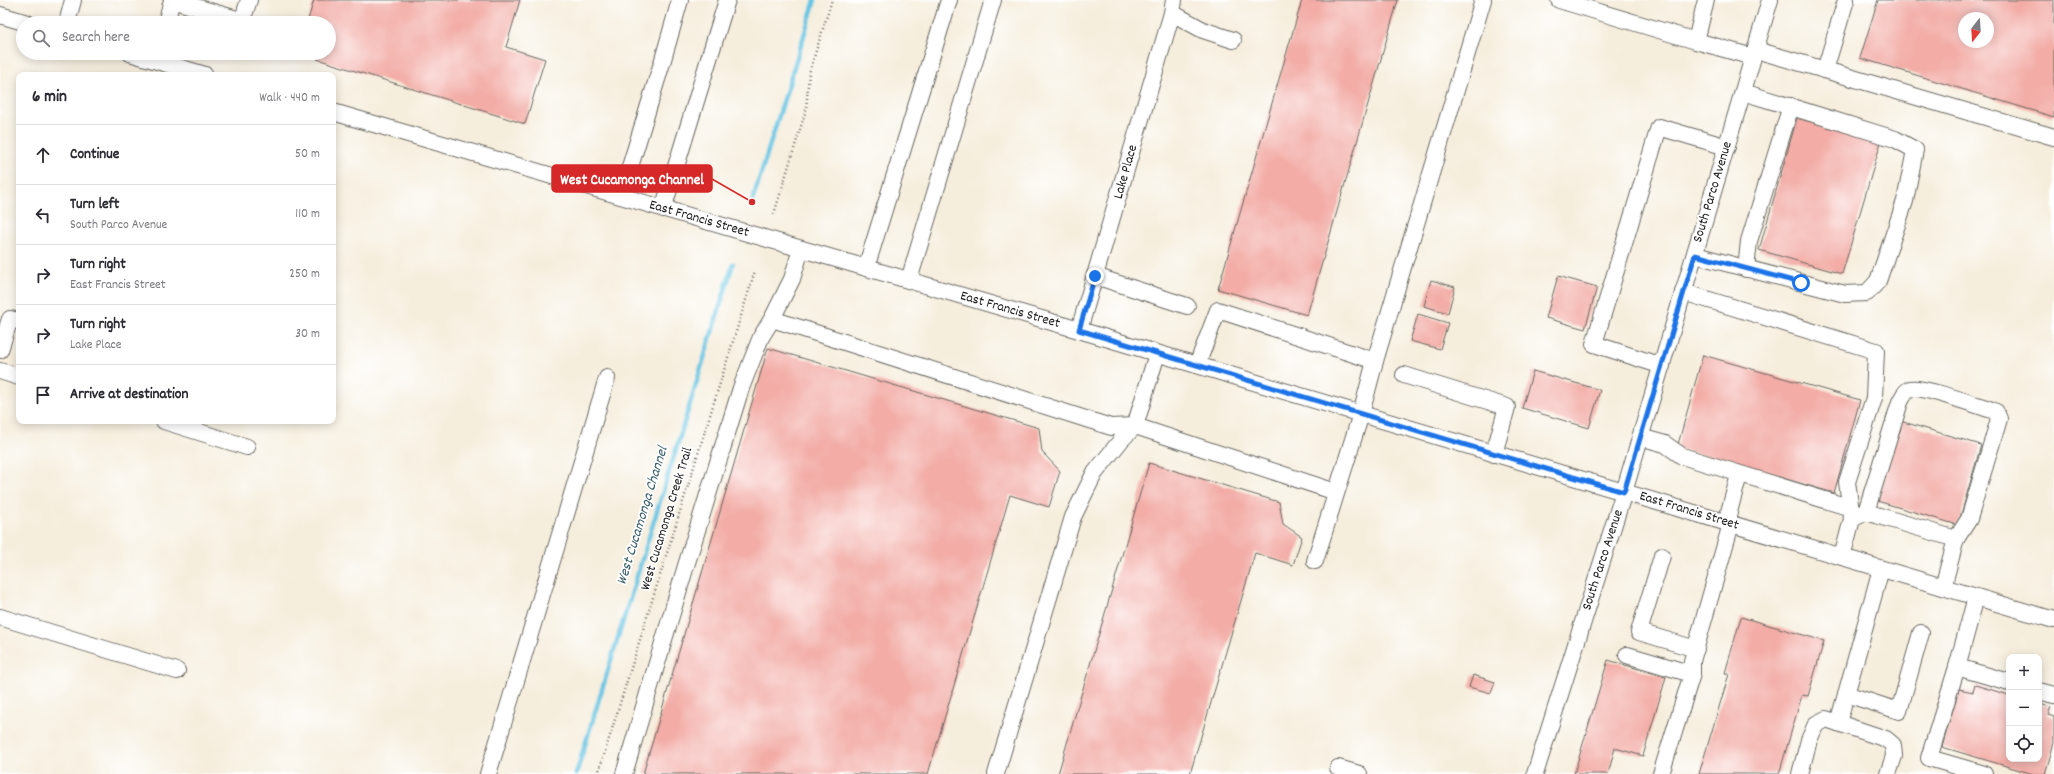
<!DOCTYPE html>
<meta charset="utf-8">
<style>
:root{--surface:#fff;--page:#f7f7f7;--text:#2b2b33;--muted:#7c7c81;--line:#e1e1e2}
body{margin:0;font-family:Dekko,sans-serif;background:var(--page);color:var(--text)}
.controls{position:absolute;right:12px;bottom:12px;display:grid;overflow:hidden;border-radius:8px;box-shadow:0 2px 10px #0003}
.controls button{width:36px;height:36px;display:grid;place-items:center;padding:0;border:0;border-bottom:1px solid var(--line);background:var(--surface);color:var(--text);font:20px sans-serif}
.compass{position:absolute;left:1958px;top:12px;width:36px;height:36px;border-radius:50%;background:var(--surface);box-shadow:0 2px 10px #0003;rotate:197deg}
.stop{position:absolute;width:12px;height:12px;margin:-9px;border:3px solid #1a73e8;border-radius:50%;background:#fff}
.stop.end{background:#1a73e8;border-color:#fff;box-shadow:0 1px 4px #0008}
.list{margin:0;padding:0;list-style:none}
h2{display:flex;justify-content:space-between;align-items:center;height:52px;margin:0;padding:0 16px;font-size:17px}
h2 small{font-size:13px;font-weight:400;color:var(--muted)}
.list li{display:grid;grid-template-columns:26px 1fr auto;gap:12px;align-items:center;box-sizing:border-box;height:60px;padding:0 16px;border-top:1px solid var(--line)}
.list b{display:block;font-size:15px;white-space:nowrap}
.list p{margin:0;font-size:13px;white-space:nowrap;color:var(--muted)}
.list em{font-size:13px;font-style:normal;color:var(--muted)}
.icon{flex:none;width:22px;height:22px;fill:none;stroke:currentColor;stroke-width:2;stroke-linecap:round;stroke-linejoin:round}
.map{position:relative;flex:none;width:2054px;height:774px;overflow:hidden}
.search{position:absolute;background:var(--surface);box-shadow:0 2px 10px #0003;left:16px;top:16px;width:320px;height:44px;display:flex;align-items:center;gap:10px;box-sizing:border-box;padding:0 14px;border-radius:22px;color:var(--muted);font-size:15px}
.panel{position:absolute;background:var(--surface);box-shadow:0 2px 10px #0003;left:16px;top:72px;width:320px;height:352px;border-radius:8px}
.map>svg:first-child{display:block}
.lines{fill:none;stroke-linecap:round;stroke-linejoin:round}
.stream{stroke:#66c5e4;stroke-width:4.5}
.building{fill:#f3aca6;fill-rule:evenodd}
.minor-casing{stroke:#686660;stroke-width:18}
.path{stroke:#686660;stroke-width:2.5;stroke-dasharray:1 3;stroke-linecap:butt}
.minor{stroke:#fff;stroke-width:16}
.route{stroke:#1a73e8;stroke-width:5}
.labels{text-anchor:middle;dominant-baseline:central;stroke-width:3.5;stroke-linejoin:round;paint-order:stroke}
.street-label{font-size:14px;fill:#1c1c1c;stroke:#fff}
.water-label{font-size:15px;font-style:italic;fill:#3a606c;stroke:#fff}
.leader{fill:none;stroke:#d62828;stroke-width:1.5}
.callout-dot{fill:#d62828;stroke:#fff;stroke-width:1.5}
.callout{fill:#d62828;stroke:#d62828;stroke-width:1.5}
.callout-label{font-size:15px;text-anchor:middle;font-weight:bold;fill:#fff}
</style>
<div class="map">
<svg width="2054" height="774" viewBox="0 0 2054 774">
<rect width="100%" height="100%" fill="#fff"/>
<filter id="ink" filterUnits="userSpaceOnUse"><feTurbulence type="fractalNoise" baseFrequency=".025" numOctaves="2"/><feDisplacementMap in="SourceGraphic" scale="8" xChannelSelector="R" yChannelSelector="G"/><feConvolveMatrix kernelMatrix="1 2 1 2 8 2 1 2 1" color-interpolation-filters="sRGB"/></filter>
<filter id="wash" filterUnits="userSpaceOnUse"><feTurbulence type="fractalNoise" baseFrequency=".012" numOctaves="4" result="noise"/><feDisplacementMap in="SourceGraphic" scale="16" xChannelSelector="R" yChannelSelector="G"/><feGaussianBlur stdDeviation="0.9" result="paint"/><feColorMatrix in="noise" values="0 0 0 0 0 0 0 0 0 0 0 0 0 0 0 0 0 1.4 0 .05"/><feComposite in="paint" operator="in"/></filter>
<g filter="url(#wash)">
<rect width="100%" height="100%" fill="#f6eedd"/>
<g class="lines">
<g class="stream">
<path d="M752,202l63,-202"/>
<path d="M576,774l157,-510"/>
</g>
</g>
<g id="blocks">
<g class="building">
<path d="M314,0h206l-14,47 39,12 -20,65 -208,-65 1,-3 -8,-3h19v-30h-22z"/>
<path d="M1302,0h96l-91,315 -89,-26z"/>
<path d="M1878,0h176v117l-194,-59zM1964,18h24v24h-24z"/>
<path d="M1797,118l84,24 -39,132 -83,-24z"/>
<path d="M1558,276l39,11 -12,42 -39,-11z"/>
<path d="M1431,280l24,7 -7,26 -24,-7z"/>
<path d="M1418,314l30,9 -8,26 -30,-8z"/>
<path d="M768,348l271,80 3,24 18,19 -11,36 -39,-12 -82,279h-285z"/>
<path d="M1703,355l157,45 -26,93 -157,-45z"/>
<path d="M1533,371l67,19 -11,38 -67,-20z"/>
<path d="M1900,421l81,24 -23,80 -81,-24z"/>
<path d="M1149,463l130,39 4,22 19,13 -9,28 -38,-12 -65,221h-132z"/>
<path d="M1741,617l83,24 -16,55 -6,-1 -23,79h-80l30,-100 -4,-1z"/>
<path d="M1608,660l58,17 -23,79 -28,-8 -7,26h-34z"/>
<path d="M1473,675l22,7 -4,11 -22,-6z"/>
<path d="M1975,685l34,10v64h30v-55l12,3 -3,8 6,2v26l-9,31h-12l-91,-27 17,-58 14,3z"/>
</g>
</g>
</g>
<g filter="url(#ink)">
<use href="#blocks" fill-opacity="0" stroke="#686660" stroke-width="1"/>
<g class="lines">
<defs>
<g id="minor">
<path d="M172,0l68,20 3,-2 6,-18"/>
<path d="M1559,0l137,41"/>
<path d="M1706,0l-10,41 57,16"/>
<path d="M1846,0l-21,70 229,67"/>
<path d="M1172,13l31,17 30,10"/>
<path d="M0,15l27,8"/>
<path d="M67,23l6,-23"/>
<path d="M166,23l6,-23"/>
<path d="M1756,50l69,20"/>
<path d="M130,53l75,22"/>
<path d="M333,112l746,218 975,290"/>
<path d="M621,196l41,-133 18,-63"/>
<path d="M663,209l64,-209"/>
<path d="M801,249l-9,30 -20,40 339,108 24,-1"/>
<path d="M1695,255l150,39 22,-1 11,-12 27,-80 10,-51 -20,-11 -152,-47"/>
<path d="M866,268l83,-268"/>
<path d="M1746,269l3,-28 42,-135"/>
<path d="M1095,276l92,30"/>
<path d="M909,280l84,-280"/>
<path d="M1683,292l193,59 -2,47 -27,84 5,37"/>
<path d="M1079,330l93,-317 2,-13"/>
<path d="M0,350l10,-31 9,2"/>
<path d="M1157,354l-22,72 201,66"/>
<path d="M1375,361l108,-361"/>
<path d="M1197,365l21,-55 157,51 -14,53 -46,147"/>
<path d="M1662,366l-68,-22 65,-217 68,20"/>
<path d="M0,371l19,6"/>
<path d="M1404,375l103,32 -13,47"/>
<path d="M164,421l83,26"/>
<path d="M1640,437l25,7 17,12 169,52"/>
<path d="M1866,512l34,-110c3,-5 4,-10 10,-13 9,-4 69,17 82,21l4,2 3,7 -30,100 -13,20"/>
<path d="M1726,523l13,-48"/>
<path d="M1662,556l-23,76 57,17"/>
<path d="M1842,557l10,-38 14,-7 90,27 -13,48"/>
<path d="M1976,597l-19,70 52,15"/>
<path d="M0,617l177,54"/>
<path d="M1627,655l65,19 -31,100"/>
<path d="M1957,667l-28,91 55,16"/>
<path d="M1692,674v-13l39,-137"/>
<path d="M2039,691l15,4"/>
<path d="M1846,694l53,17 22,-78"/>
<path d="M1838,723l43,-154"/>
<path d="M1338,768l21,6"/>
<path d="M488,774l119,-396"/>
<path d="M624,774l61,-205 56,-181 20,-51 11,-18"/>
<path d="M996,774l77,-257 21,-43 28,-35 13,-13"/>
<path d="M1535,774l89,-282 146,-492"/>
<path d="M1800,774l9,-34 7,-16 10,-5 60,20 7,6 1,11 -6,18"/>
</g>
</defs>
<use href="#minor" class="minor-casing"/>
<g class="path">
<path d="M774,214l32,-104 3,-37 23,-73"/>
<path d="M598,774l157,-503"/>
</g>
<use href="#minor" class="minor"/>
</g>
</g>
<g class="lines" filter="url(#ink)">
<path class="route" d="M1095,276l-16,54 545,162 71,-237 106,28"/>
</g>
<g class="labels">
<g class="street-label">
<text transform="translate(1126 172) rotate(-74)">Lake Place</text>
<text transform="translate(1713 192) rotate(-73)">South Parco Avenue</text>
<text transform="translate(699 219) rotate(16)">East Francis Street</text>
<text transform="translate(1010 310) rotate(16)">East Francis Street</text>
<text transform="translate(1689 511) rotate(17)">East Francis Street</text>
<text transform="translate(667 519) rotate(-73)">West Cucamonga Creek Trail</text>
<text transform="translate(1603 560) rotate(-72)">South Parco Avenue</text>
</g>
<g class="water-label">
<text transform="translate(643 516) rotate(-73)">West Cucamonga Channel</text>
</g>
</g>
<path class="leader" d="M752 202L712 179"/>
<circle class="callout-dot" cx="752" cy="202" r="4"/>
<rect class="callout" x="552" y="165" width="160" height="27" rx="4"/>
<g class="callout-label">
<text x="632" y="184">West Cucamonga Channel</text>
</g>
</svg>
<div class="controls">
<button>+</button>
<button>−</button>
<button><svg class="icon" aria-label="locate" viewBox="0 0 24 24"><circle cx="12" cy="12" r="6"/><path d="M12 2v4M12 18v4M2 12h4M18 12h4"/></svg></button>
</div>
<svg class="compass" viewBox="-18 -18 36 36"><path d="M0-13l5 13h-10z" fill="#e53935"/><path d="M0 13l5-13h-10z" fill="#7c7c81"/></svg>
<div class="stop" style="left:1801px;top:283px"></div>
<div class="stop end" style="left:1095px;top:276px"></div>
<div class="search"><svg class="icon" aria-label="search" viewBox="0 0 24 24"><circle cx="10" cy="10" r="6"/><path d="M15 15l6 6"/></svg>Search here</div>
<section class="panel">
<h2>6 min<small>Walk · 440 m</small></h2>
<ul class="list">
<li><svg class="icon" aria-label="ahead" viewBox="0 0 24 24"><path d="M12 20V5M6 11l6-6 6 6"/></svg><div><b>Continue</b></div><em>50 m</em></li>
<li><svg class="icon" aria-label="left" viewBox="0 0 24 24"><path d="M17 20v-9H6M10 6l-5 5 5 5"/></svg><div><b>Turn left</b><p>South Parco Avenue</p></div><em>110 m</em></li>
<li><svg class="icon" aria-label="right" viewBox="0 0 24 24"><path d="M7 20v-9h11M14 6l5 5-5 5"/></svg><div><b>Turn right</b><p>East Francis Street</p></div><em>250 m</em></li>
<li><svg class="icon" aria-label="right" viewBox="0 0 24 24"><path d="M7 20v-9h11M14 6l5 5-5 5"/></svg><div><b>Turn right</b><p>Lake Place</p></div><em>30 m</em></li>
<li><svg class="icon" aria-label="arrive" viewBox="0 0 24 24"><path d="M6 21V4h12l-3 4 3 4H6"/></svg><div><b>Arrive at destination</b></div></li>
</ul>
</section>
</div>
